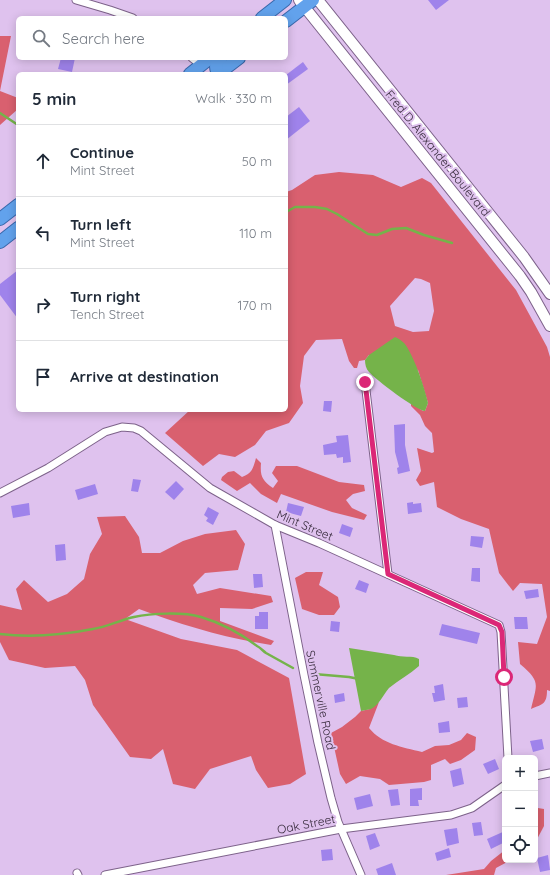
<!DOCTYPE html>
<meta charset="utf-8">
<style>
:root{--surface:#fff;--page:#f2f2f3;--text:#1f2937;--muted:#747a83;--line:#e0e1e3}
body{margin:0;font-family:Quicksand,sans-serif;background:var(--page);color:var(--text)}
.controls{position:absolute;right:12px;bottom:12px;display:grid;overflow:hidden;border-radius:6px;box-shadow:0 2px 10px #0003}
.controls button{width:36px;height:36px;display:grid;place-items:center;padding:0;border:0;border-bottom:1px solid var(--line);background:var(--surface);color:var(--text);font:20px sans-serif}
.stop{position:absolute;width:12px;height:12px;margin:-9px;border:3px solid #db2777;border-radius:50%;background:#fff}
.stop.end{background:#db2777;border-color:#fff;box-shadow:0 1px 4px #0008}
.list{margin:0;padding:0;list-style:none}
h2{display:flex;justify-content:space-between;align-items:center;height:52px;margin:0;padding:0 16px;font-size:17px}
h2 small{font-size:13px;font-weight:400;color:var(--muted)}
.list li{display:grid;grid-template-columns:26px 1fr auto;gap:12px;align-items:center;box-sizing:border-box;height:72px;padding:0 16px;border-top:1px solid var(--line)}
.list b{display:block;font-size:15px;white-space:nowrap}
.list p{margin:0;font-size:13px;white-space:nowrap;color:var(--muted)}
.list em{font-size:13px;font-style:normal;color:var(--muted)}
.icon{flex:none;width:22px;height:22px;fill:none;stroke:currentColor;stroke-width:2;stroke-linecap:round;stroke-linejoin:round}
.map{position:relative;flex:none;width:550px;height:875px;overflow:hidden}
.search{position:absolute;background:var(--surface);box-shadow:0 2px 10px #0003;left:16px;top:16px;width:272px;height:44px;display:flex;align-items:center;gap:10px;box-sizing:border-box;padding:0 14px;border-radius:6px;color:var(--muted);font-size:15px}
.panel{position:absolute;background:var(--surface);box-shadow:0 2px 10px #0003;left:16px;top:72px;width:272px;height:340px;border-radius:6px}
.map>svg:first-child{display:block}
.forest{fill:#d9606f;fill-rule:evenodd}
.water{fill:#75b34a}
.lines{fill:none;stroke-linecap:round;stroke-linejoin:round}
.stream{stroke:#75b34a;stroke-width:2.5}
.building{fill:#9f83eb}
.minor-casing{stroke:#7d628a;stroke-width:9}
.secondary-casing{stroke:#7d628a;stroke-width:12}
.trunk-casing{stroke:#3968ab;stroke-width:14}
.minor{stroke:#fff;stroke-width:7}
.secondary{stroke:#fff;stroke-width:10}
.trunk{stroke:#62a2ec;stroke-width:12}
.route{stroke:#db2777;stroke-width:5}
.labels{text-anchor:middle;dominant-baseline:central;stroke-width:4;stroke-linejoin:round;paint-order:stroke}
.street-label{font-size:12px;fill:#362a3b;stroke:#dfc2ee}
</style>
<div class="map">
<svg width="550" height="875" viewBox="0 0 550 875">
<rect width="100%" height="100%" fill="#dfc2ee"/>
<g class="forest">
<path d="M0,36h11l-11,55 18,7v11l-18,16z"/>
<path d="M339,172l34,3 28,12 21,-9 9,5 85,107 31,57 3,10v334l-3,-1c0,14 -4,14 -16,19 6,-26 10,-27 -11,-45l-2,-22 19,2 10,-27 -5,-33 -22,-1 -7,8 -14,-18 -10,-44 -28,-10 -24,-12 -3,-25 -14,4 -4,-6 5,-9 -4,-23 15,5 2,-1 -2,-19 -7,-7 -5,-11 -9,-9v-3l12,8h2l3,-8 -10,-33 -49,-15 -4,5 -6,1 -2,7h-3l-5,-7 -7,-22 -26,1 -12,16 -4,30 3,17 -14,20 -23,8 -11,14 -20,12 -16,-3 -16,12 -38,-33 25,-23h96v-218l6,-2 23,-15zM415,278l6,1 9,4 4,28 -5,20 -16,1 -18,-6 -5,-20z"/>
<path d="M256,458l5,5c-1,13 1,17 12,25l5,-7 -6,-8 4,-7h21l42,16 25,3 1,6 -12,3 -7,6 6,8 15,7 -3,5 -32,-8 -51,-18 -4,9 -16,-9 -11,-11 -13,8 -16,-11 1,-3 6,-5 6,-1 8,6c10,-4 11,-8 14,-19z"/>
<path d="M125,516l14,21 3,16h18l23,-12 22,-7 31,-4 9,14 -7,26 -33,3 -12,12 4,9 23,-6 51,8 2,6 -21,7 -32,-1v13l54,20 -3,4c-46,-7 -89,-20 -132,-36l-14,10 56,20 56,11 52,28 17,96 -16,10 -22,4 -12,-18 -5,-14 -41,13 -15,20 -22,-5 -10,-35 -12,10 -21,-2 -37,-52 -8,-25 -10,-14 -30,2 -36,-8 -9,-18v-37l22,5 -6,-21 8,-9 24,22 19,-8 17,-15 6,-25 12,-20 -5,-17z"/>
<path d="M306,572h17l-4,13 19,12 2,10 -6,8h-15l-17,-6 -7,-31z"/>
<path d="M379,702l-10,26c13,16 33,19 53,24l13,-6 14,-1 12,-5 6,-7 9,4 -1,13 -14,10 -11,4 -5,-5 -14,6v15l-7,2 -35,3 -9,-6 -20,-3 -14,8 -6,-10 -9,-41 11,-6 13,-10 6,-6 9,-2z"/>
<path d="M538,808l6,1v17l-9,17v-32z"/>
<path d="M505,850v10h6l-15,8 -2,7h-48l38,-6 7,-8z"/>
</g>
<g class="water">
<path d="M395,337c5,2 9,5 12,10 9,15 17,39 21,56l-3,8c-8,0 -50,-32 -56,-39 -3,-3 -4,-8 -4,-12l4,-5z"/>
<path d="M349,648l45,7c8,3 18,0 25,4v7c-9,8 -20,14 -30,22 -6,7 -10,17 -18,21 -3,1 -7,1 -10,2z"/>
</g>
<g class="lines">
<g class="stream">
<path d="M0,113l18,12"/>
<path d="M286,212l9,-5h20l12,2 10,5 31,20 9,1 15,-6 14,-1 18,7 28,8"/>
<path d="M0,634c32,4 62,1 93,-5 14,-2 27,-9 41,-12 17,-4 50,-5 67,0 20,6 39,16 56,29 4,2 6,5 9,7 9,5 18,10 27,15"/>
<path d="M314,674l35,3 10,2"/>
</g>
</g>
<g class="building">
<path d="M428,0h21l-13,10z"/>
<path d="M61,58h14l-3,14 -14,-3z"/>
<path d="M303,62l5,7 -22,16v-10z"/>
<path d="M299,107l11,14 -24,19v-23z"/>
<path d="M18,270v49l-18,-24v-11z"/>
<path d="M324,401h8l-1,11 -8,-1z"/>
<path d="M405,424v21l5,26 -12,3 -1,-6 2,-1 -4,-15 -1,-27z"/>
<path d="M348,435l3,27 -8,1v-6l-6,1 -1,-4 -12,1 -1,-10 14,-3 -1,-6z"/>
<path d="M133,479l8,1 -3,12 -7,-1z"/>
<path d="M176,481l8,8 -10,11 -9,-8z"/>
<path d="M95,484l3,10 -20,6 -3,-10z"/>
<path d="M413,502v2l8,-1 1,9 -14,2 -1,-11z"/>
<path d="M29,503l1,12 -17,3 -2,-12z"/>
<path d="M288,503l16,4 -3,9 -15,-4z"/>
<path d="M208,507l11,6 -6,12 -7,-4 2,-3 -4,-3z"/>
<path d="M342,524l11,4 -3,9 -11,-4z"/>
<path d="M471,536l13,1 -2,11 -12,-2z"/>
<path d="M65,544l1,16 -10,1 -1,-16z"/>
<path d="M472,568h8v14l-9,-1z"/>
<path d="M253,574h9l1,13 -9,1z"/>
<path d="M359,580l10,4 -3,9 -11,-4z"/>
<path d="M538,589l1,8 -13,2 -2,-8z"/>
<path d="M259,612h9v17h-13v-13h4z"/>
<path d="M514,617h13l1,12h-13z"/>
<path d="M331,621l9,1 -1,10 -9,-1z"/>
<path d="M442,624l38,9 -3,11 -38,-9z"/>
<path d="M443,684l2,16 -11,2 -2,-9h3l-1,-7z"/>
<path d="M344,693l1,8 -10,2 -1,-8z"/>
<path d="M467,697l1,10 -10,1 -1,-10z"/>
<path d="M449,721l1,11 -11,1 -1,-10z"/>
<path d="M542,739l2,10 -11,3 -3,-11z"/>
<path d="M495,759l4,10 -11,5 -5,-10z"/>
<path d="M461,768l3,16 -11,3 -3,-16z"/>
<path d="M422,788v12h-4l1,6h-9v-17z"/>
<path d="M398,789l2,16 -9,1 -3,-16z"/>
<path d="M370,794l3,12 -16,4 -3,-12z"/>
<path d="M481,822l2,13 -9,1 -2,-13z"/>
<path d="M457,828l2,15 -12,3 -3,-16z"/>
<path d="M505,831v11l-14,7 -4,-10z"/>
<path d="M375,833l5,13 -10,4 -4,-14z"/>
<path d="M449,848l2,9 -14,4 -2,-8z"/>
<path d="M332,849l1,11 -11,1 -1,-11z"/>
<path d="M548,855l2,15 -10,2 -3,-14z"/>
<path d="M392,863l4,12h-18l-2,-6z"/>
</g>
<g class="lines">
<defs>
<g id="minor">
<path d="M76,0l34,10 23,8"/>
<path d="M192,58l9,7"/>
<path d="M365,382l23,192"/>
<path d="M0,493l48,-25 57,-36 17,-5 12,1 7,3 69,57 65,37 44,18 180,82 2,7 7,126"/>
<path d="M275,525l29,150 14,68 13,55 7,24 23,53"/>
<path d="M535,776l15,-3"/>
<path d="M77,873l1,2"/>
<path d="M105,875l236,-46 110,-14 21,-7 33,-23"/>
</g>
<g id="secondary">
<path d="M299,0l221,276 11,16 19,34"/>
<path d="M318,0l206,257 26,37"/>
</g>
<g id="trunk">
<path d="M262,18l23,-18"/>
<path d="M286,21l27,-21"/>
<path d="M190,74l20,-16"/>
<path d="M218,74l21,-16"/>
<path d="M218,74c-3,-7 -3,-11 3,-16"/>
<path d="M0,219l18,-14"/>
<path d="M0,242l18,-14"/>
</g>
</defs>
<use href="#minor" class="minor-casing"/>
<use href="#secondary" class="secondary-casing"/>
<use href="#trunk" class="trunk-casing"/>
<use href="#minor" class="minor"/>
<use href="#secondary" class="secondary"/>
<use href="#trunk" class="trunk"/>
</g>
<g class="lines">
<path class="route" d="M365,382l23,192 111,51 3,7 2,45"/>
</g>
<g class="labels">
<g class="street-label">
<text transform="translate(438 153) rotate(51)">Fred D. Alexander Boulevard</text>
<text transform="translate(305 525) rotate(23)">Mint Street</text>
<text transform="translate(321 700) rotate(78)">Summerville Road</text>
<text transform="translate(306 824) rotate(-11)">Oak Street</text>
</g>
</g>
</svg>
<div class="controls">
<button>+</button>
<button>−</button>
<button><svg class="icon" aria-label="locate" viewBox="0 0 24 24"><circle cx="12" cy="12" r="6"/><path d="M12 2v4M12 18v4M2 12h4M18 12h4"/></svg></button>
</div>
<div class="stop" style="left:504px;top:677px"></div>
<div class="stop end" style="left:365px;top:382px"></div>
<div class="search"><svg class="icon" aria-label="search" viewBox="0 0 24 24"><circle cx="10" cy="10" r="6"/><path d="M15 15l6 6"/></svg>Search here</div>
<section class="panel">
<h2>5 min<small>Walk · 330 m</small></h2>
<ul class="list">
<li><svg class="icon" aria-label="ahead" viewBox="0 0 24 24"><path d="M12 20V5M6 11l6-6 6 6"/></svg><div><b>Continue</b><p>Mint Street</p></div><em>50 m</em></li>
<li><svg class="icon" aria-label="left" viewBox="0 0 24 24"><path d="M17 20v-9H6M10 6l-5 5 5 5"/></svg><div><b>Turn left</b><p>Mint Street</p></div><em>110 m</em></li>
<li><svg class="icon" aria-label="right" viewBox="0 0 24 24"><path d="M7 20v-9h11M14 6l5 5-5 5"/></svg><div><b>Turn right</b><p>Tench Street</p></div><em>170 m</em></li>
<li><svg class="icon" aria-label="arrive" viewBox="0 0 24 24"><path d="M6 21V4h12l-3 4 3 4H6"/></svg><div><b>Arrive at destination</b></div></li>
</ul>
</section>
</div>
